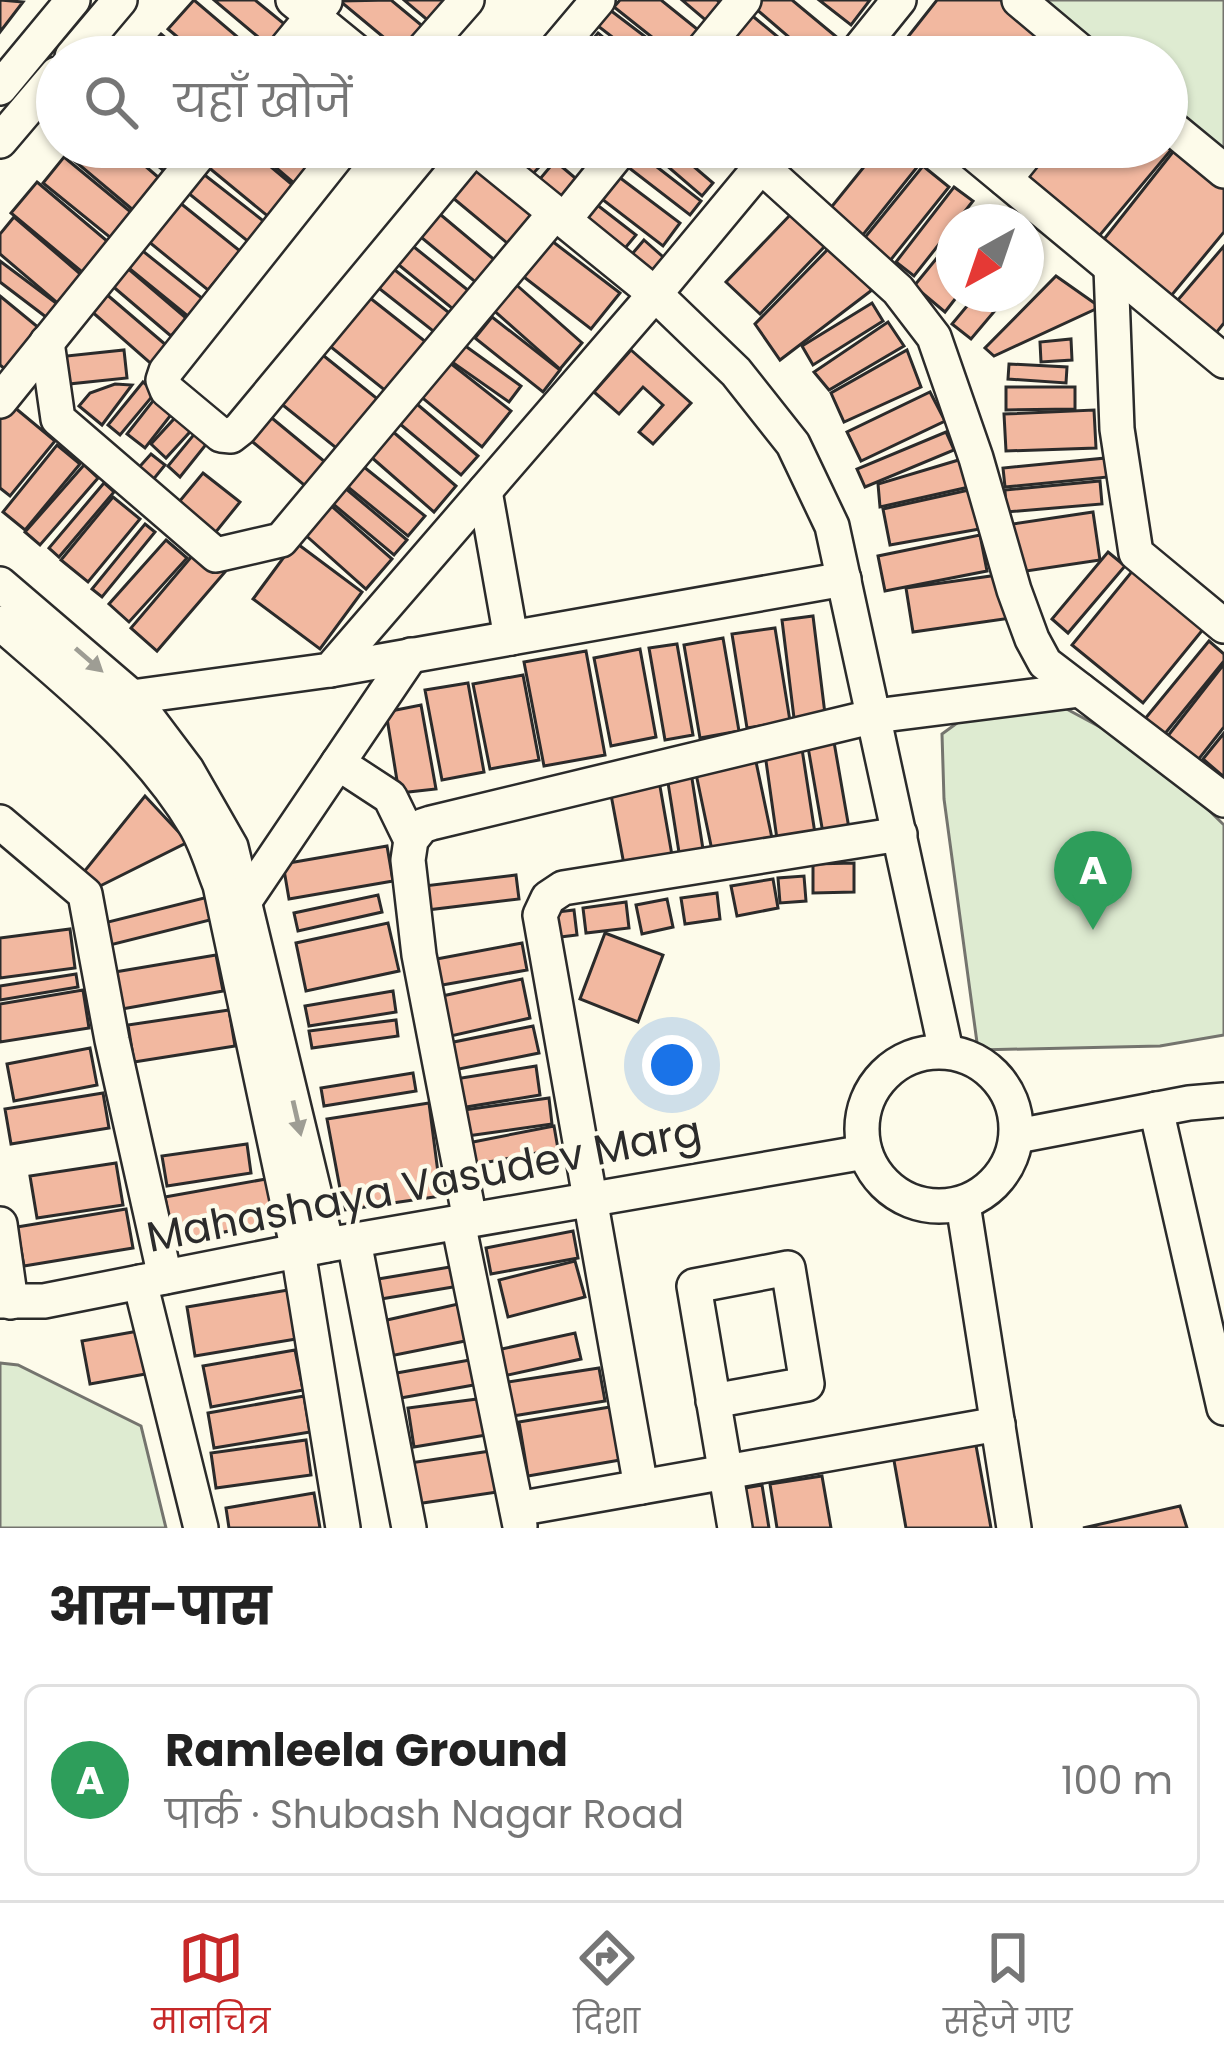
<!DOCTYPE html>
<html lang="hi">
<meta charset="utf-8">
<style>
:root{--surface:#fff;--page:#f6f6f6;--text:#222;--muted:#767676;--line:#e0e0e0;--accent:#c62828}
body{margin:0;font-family:Poppins,"Noto Sans Devanagari",sans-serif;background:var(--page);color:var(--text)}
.compass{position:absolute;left:936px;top:204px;width:108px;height:108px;border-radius:50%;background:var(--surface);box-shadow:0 3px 9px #0004;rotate:220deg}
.you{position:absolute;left:672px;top:1065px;width:42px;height:42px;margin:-30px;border:9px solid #fff;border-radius:50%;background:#1a73e8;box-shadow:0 0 0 18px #1a73e833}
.badge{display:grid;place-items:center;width:78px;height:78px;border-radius:50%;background:var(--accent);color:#fff;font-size:39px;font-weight:700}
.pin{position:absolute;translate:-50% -99px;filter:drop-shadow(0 3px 6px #0008)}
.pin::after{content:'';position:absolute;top:63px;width:42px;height:36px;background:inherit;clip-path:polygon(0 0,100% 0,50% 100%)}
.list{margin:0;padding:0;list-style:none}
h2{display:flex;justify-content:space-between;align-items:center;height:156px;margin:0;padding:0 48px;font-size:51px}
h2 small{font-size:39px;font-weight:400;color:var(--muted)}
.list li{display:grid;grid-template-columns:78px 1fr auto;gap:36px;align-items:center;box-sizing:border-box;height:192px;margin:0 24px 24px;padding:0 24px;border:3px solid var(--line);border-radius:18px}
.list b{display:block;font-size:45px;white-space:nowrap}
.list p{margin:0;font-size:39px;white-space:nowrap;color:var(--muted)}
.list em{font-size:39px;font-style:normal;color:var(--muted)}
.icon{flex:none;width:66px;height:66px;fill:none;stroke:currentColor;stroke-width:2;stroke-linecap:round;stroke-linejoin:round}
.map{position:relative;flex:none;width:1224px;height:1528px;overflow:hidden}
.search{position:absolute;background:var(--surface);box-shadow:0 3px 9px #0004;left:36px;right:36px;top:36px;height:132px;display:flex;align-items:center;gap:30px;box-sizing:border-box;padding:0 42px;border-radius:66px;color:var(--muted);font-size:45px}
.sheet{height:372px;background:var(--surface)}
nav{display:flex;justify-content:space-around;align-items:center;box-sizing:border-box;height:168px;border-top:3px solid var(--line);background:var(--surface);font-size:33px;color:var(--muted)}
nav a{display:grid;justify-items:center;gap:6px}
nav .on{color:var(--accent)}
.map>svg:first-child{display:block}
.green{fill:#deebd1;stroke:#74746e;stroke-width:3}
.building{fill:#f2b8a0;stroke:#2b2b2b;stroke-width:3}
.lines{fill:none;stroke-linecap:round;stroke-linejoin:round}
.minor-casing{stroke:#2b2b2b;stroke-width:38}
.minor{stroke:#fdfbea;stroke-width:33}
.oneway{fill:#9e9d94}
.labels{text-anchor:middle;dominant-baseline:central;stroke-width:9;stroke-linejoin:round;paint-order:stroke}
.street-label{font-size:42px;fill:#2b2b2b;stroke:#fdfbea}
</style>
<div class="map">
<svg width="1224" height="1528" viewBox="0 0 1224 1528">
<rect width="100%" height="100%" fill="#fdfbea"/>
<g class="green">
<path d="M1041,0h183v151l-57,-47v-47h-57z"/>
<path d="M1061,706l91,49 72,70v210l-64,11 -182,4 -34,-251 -2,-65 37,-27z"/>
<path d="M0,1363l18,2 123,61 25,102h-166z"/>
</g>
<g class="building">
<path d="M0,0l23,2 -23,30z"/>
<path d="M194,0l67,57h-60l-33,-28z"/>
<path d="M214,0h41l38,31 -17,21z"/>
<path d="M391,0l35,29 -21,26 -65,-54z"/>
<path d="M404,0h56l-23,28z"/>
<path d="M620,0h41l41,33 -19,24h-6l-63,-50z"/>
<path d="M682,0h35l14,12 -15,17z"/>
<path d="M762,0h30l47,39 -15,18h-12l-57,-49z"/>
<path d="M819,0h51l-19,25z"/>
<path d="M937,0h69l61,48 -7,9h-168z"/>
<path d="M610,10l62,47h-34l-40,-31z"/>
<path d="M749,13l53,44h-70l-12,-10z"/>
<path d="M598,33l28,24h-39l-5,-5z"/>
<path d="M161,34l27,23 -47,-1z"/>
<path d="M1167,136l9,8 -81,97 -76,-64 26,-30h122z"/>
<path d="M1180,143l44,39v50l-58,70 -69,-54z"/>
<path d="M58,147h65l42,36 -26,32z"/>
<path d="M134,147h57l-22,28z"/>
<path d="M214,147h33l48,40 -25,31 -68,-56z"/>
<path d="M252,147h73l-30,37z"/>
<path d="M493,147h52l7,6 -23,25z"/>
<path d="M560,147h32l10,9 -12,15z"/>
<path d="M645,147h26l42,36 -11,13z"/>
<path d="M698,147h38l-18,19z"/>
<path d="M880,147h15l23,19 -56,70 -33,-26z"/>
<path d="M635,150l66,51 -11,14 -66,-51z"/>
<path d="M64,157l74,61 -21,25 -74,-60z"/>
<path d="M555,161l25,21 -20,24 -26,-20z"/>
<path d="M471,165l65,54 -24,28 -65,-54z"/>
<path d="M923,166l26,21 -64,80 -27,-21z"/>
<path d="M197,169l69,54 -16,20 -68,-55z"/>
<path d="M615,174l65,49 -17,23 -65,-50z"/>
<path d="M37,182l76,64 -26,30 -76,-63z"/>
<path d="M954,187l19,14 -59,75 -18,-14z"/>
<path d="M174,198l66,53 -32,39 -65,-53z"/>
<path d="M596,204l40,31 -15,18 -40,-31z"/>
<path d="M435,210l68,57 -19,22 -68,-56z"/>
<path d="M791,214l34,32 -65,68 -34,-32z"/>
<path d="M14,217l71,61 -24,28 -61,-52v-20z"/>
<path d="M954,237v57h5l-14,18 -31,-26z"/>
<path d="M548,238l72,55 -29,36 -71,-55z"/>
<path d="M644,240l26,23 -17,19 -26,-22z"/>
<path d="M409,243l70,56 -15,19 -70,-57z"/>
<path d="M832,245l40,45 -92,70 -25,-36z"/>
<path d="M1224,246v77l-8,10 -39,-32z"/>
<path d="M139,248l64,51 -14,18 -64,-52z"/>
<path d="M0,261l60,45 -10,14 -50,-38z"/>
<path d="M386,263l71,56 -15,19 -71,-56z"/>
<path d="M125,266l61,52 -15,18 -61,-52z"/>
<path d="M1056,276l44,31 -106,49 -9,-8z"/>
<path d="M512,281l70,62 -22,26 -70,-62z"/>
<path d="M105,293l68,58 -16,18 -67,-59z"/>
<path d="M365,294l66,52 -39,50 -66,-53z"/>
<path d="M977,294h32l-38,45 -19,-15z"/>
<path d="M0,296l39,32 -34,41 -5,-4z"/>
<path d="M872,303l11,18 -70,44 -11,-19z"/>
<path d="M492,317l68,53 -17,22 -68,-54z"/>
<path d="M888,322l16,24 -75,44 -15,-18z"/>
<path d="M1071,339l1,21 -31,2 -1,-20z"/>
<path d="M464,345l57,41 -12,16 -57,-40z"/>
<path d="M124,350l3,28 -68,7 -2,-28z"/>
<path d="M631,350l60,53 -38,41 -14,-12 24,-27 -20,-18 -24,27 -25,-22z"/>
<path d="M907,350l14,37 -77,35 -13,-29z"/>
<path d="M319,352l66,53 -40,50 -66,-53z"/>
<path d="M445,359l66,52 -29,36 -68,-56z"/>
<path d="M1009,364l58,3 -1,16 -58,-4z"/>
<path d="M143,382l12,11 -35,42 -12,-10z"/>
<path d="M115,384l17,1 -30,40 -23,-19 11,-13z"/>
<path d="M1006,387h69v22l-69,1z"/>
<path d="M930,392l15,29 -84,40 -14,-29z"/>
<path d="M156,397l18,14 -29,37 -18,-14z"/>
<path d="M411,399l67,57 -17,19 -67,-56z"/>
<path d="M8,402l47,39 -45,55 -10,-8v-76z"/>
<path d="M184,408l15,14 -33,36 -15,-14z"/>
<path d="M1094,410l2,38 -90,3 -2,-37z"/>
<path d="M267,414l69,57 -20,24 -68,-57z"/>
<path d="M384,424l72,62 -22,26 -72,-63z"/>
<path d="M196,432l12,10 -28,35 -12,-11z"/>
<path d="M946,432l8,18 -89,37 -8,-18z"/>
<path d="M57,445l23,19 -55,66 -22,-18z"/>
<path d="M151,454l14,11 -17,21 -15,-12z"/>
<path d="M1106,458l2,19 -103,10 -2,-19z"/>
<path d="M962,459l7,28 -89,20 -2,-23z"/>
<path d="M359,463l66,53 -17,20 -65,-53z"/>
<path d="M84,465l14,13 -58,67 -15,-13z"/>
<path d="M203,473l37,29 -29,36 -37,-30z"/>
<path d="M1100,481l2,23 -96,8 -1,-22z"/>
<path d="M104,483l10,9 -55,65 -10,-9z"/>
<path d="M339,483l68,57 -13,15 -68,-57z"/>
<path d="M978,488l7,40 -95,17 -7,-36z"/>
<path d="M113,497l27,22 -52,63 -27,-22z"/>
<path d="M328,503l64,56 -26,30 -64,-57z"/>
<path d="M1093,512l7,48 -87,13 -7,-48z"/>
<path d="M145,524l10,8 -53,65 -10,-8z"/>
<path d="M980,535l7,36 -102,20 -7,-35z"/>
<path d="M166,540l21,18 -58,64 -20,-18z"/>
<path d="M295,542l67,50 -42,57 -67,-50z"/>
<path d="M198,549l27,23 -68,79 -26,-23z"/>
<path d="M1108,552l17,14 -57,67 -16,-14z"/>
<path d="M1134,569l71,58 -62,76 -71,-58z"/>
<path d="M1005,574l6,44 -98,14 -7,-44z"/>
<path d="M813,616l12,98 -31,4 -12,-98z"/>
<path d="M775,628l15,93 -43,7 -15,-94z"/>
<path d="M723,638l16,93 -39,7 -16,-93z"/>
<path d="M1209,641l15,13v7l-61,75 -19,-16z"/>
<path d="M677,644l16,91 -28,5 -16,-92z"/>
<path d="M640,649l16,88 -45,9 -17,-88z"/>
<path d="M586,651l19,104 -61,11 -20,-104z"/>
<path d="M1224,664v63l-26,33 -31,-23z"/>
<path d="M523,675l16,85 -49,9 -17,-85z"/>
<path d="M468,683l16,89 -42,8 -17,-90z"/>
<path d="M421,705l15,84 -37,4 -13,-81z"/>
<path d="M1224,733v44l-21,-18z"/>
<path d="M834,742l16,92 -26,5 -16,-92z"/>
<path d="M802,749l14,91 -38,6 -13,-92z"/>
<path d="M755,757l18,86 -60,12 -18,-86z"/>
<path d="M690,766l15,96 -24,3 -15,-95z"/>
<path d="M658,775l15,86 -48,9 -16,-86z"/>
<path d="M145,796l43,46 -96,48 -13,-12z"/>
<path d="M387,846l6,35 -104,18 -6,-35z"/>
<path d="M854,863v29l-41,1v-29z"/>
<path d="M516,875l3,24 -92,11 -3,-24z"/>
<path d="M804,876l2,25 -26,2 -2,-25z"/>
<path d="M773,879l5,29 -41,8 -6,-30z"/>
<path d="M717,893l3,26 -35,5 -4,-26z"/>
<path d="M378,895l4,17 -84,19 -4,-18z"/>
<path d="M208,897l6,22 -104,26 -6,-22z"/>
<path d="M667,899l6,28 -31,7 -6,-29z"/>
<path d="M626,902l3,26 -43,5 -3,-25z"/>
<path d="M574,910l3,25 -25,3 -3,-25z"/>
<path d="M388,923l11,48 -93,20 -10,-48z"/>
<path d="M70,929l5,39 -75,10v-40z"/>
<path d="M605,933l58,22 -25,67 -58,-23z"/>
<path d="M522,943l5,27 -96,17 -5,-26z"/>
<path d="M216,955l7,36 -101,18 -7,-37z"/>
<path d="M76,974l2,13 -78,13v-14z"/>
<path d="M522,979l8,39 -88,20 -9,-40z"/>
<path d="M83,990l6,38 -89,14v-38z"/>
<path d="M393,991l3,21 -87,14 -4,-20z"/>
<path d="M229,1010l6,36 -101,16 -6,-37z"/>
<path d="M396,1020l2,16 -86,12 -3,-17z"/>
<path d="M533,1026l6,27 -95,19 -5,-27z"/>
<path d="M90,1048l7,37 -83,16 -7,-37z"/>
<path d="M536,1066l4,29 -86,14 -5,-29z"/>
<path d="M413,1073l3,18 -92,15 -3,-18z"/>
<path d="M103,1093l6,35 -98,16 -6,-35z"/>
<path d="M549,1098l3,26 -92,13 -3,-26z"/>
<path d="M429,1103l12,93 -97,14 -17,-91z"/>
<path d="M554,1126l4,23 -86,16 -4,-22z"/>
<path d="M247,1144l4,29 -84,13 -5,-30z"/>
<path d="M116,1163l7,42 -86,13 -7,-42z"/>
<path d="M266,1179l9,44 -102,18 -8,-44z"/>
<path d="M126,1209l7,39 -109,18 -7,-39z"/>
<path d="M573,1231l5,27 -87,16 -5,-26z"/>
<path d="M575,1261l10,36 -77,20 -9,-37z"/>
<path d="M462,1265l3,20 -96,16 -3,-20z"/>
<path d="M288,1290l8,49 -101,17 -8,-49z"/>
<path d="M467,1302l8,37 -85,17 -3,-36z"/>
<path d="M144,1330l7,43 -61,11 -8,-43z"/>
<path d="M575,1333l6,26 -78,17 -6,-26z"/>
<path d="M295,1350l8,40 -92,17 -8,-41z"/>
<path d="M481,1358l4,25 -90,16 -4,-25z"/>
<path d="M599,1368l6,33 -92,15 -5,-34z"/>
<path d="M304,1396l6,36 -96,16 -6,-35z"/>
<path d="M485,1398l7,36 -78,13 -6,-39z"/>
<path d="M610,1407l10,53 -92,16 -9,-54z"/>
<path d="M306,1440l5,35 -95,13 -5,-35z"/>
<path d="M975,1440l16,88h-85l-13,-73z"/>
<path d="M497,1450l7,41 -88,13 -6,-41z"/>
<path d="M822,1476l9,52h-54l-7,-44z"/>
<path d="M762,1485l7,43h-28l-7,-38z"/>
<path d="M314,1493l6,35h-91l-3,-20z"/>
<path d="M1180,1506l7,22h-104z"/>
</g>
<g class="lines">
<defs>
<g id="minor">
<path d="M293,0l70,57"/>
<path d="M1019,0l68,57"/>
<path d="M72,57l48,-57"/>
<path d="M279,57l46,-56"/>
<path d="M417,57l50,-57"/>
<path d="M550,57l48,-57"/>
<path d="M697,57l47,-57"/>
<path d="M853,57l46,-57"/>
<path d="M0,88l73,-88"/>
<path d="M1167,124l57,47"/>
<path d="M0,141l57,-67"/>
<path d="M344,147l-178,224 -3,9 4,10 54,45 10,1 9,-7 234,-282"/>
<path d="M474,147l181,147 81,78 57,72 39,82 114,525"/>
<path d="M966,147l258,214"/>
<path d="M761,166l137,124 36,47 42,121 38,132 18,49 13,24 179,137"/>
<path d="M1005,179l26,-32"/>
<path d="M564,220l59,-73"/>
<path d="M1111,268l6,161 19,124 88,73"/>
<path d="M47,342l11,77 158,136 65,-15 274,-327"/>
<path d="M0,401l205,-254"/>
<path d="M485,491l26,147"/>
<path d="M0,584l132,113 55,73 44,77 96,398"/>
<path d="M0,623c69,60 148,122 195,202 11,18 17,40 25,60l78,366 45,277"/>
<path d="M330,670l514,-91"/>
<path d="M132,697l198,-27 325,-376 122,-147"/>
<path d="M338,763l52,34 21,43"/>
<path d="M0,822l85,72 27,146 53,237"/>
<path d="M246,899l165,-244"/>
<circle cx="939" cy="1129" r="77"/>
<path d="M1156,1109l68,299"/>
<path d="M1017,1136l172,-33 35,-3"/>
<path d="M963,1204l51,324"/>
<path d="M470,1220l-51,-265 -11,-95 3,-20 11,-14 9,-3 444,-107 205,-26"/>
<path d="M458,1222l62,304"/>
<path d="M0,1224l11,78"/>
<path d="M354,1241l55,287"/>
<path d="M140,1282l61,246"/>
<path d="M0,1301h44l283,-56 538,-93"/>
<path d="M713,1401l94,-17 -19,-116 -94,18 41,242"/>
<path d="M641,1487l-101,-572 8,-17 15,-10 337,-54"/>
<path d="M517,1509l481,-85"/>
</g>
</defs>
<use href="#minor" class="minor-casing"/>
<use href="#minor" class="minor"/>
</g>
<defs><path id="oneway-solid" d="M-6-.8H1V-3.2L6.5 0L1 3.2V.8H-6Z" transform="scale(3)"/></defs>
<g class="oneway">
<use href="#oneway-solid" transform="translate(89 660) rotate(41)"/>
<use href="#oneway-solid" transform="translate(297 1118) rotate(77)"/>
</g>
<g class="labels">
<g class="street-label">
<text transform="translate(424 1184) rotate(-11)">Mahashaya Vasudev Marg</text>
</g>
</g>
</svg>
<svg class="compass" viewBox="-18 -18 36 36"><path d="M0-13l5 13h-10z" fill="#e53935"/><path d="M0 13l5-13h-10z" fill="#767676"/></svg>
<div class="you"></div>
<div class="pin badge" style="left:1093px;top:930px;background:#2e9e5b">A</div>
<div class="search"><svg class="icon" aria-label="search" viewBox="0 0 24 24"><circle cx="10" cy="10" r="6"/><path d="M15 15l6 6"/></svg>यहाँ खोजें</div>
</div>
<section class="sheet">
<h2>आस-पास<small></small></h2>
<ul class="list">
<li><span class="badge" style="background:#2e9e5b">A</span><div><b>Ramleela Ground</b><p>पार्क · Shubash Nagar Road</p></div><em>100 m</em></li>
</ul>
</section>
<nav>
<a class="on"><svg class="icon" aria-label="map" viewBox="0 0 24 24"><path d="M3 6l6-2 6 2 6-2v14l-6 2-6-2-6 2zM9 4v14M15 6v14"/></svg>मानचित्र</a>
<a><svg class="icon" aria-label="directions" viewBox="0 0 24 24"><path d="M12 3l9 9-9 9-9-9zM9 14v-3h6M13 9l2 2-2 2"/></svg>दिशा</a>
<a><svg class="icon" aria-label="saved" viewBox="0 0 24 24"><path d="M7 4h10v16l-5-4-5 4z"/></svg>सहेजे गए</a>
</nav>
